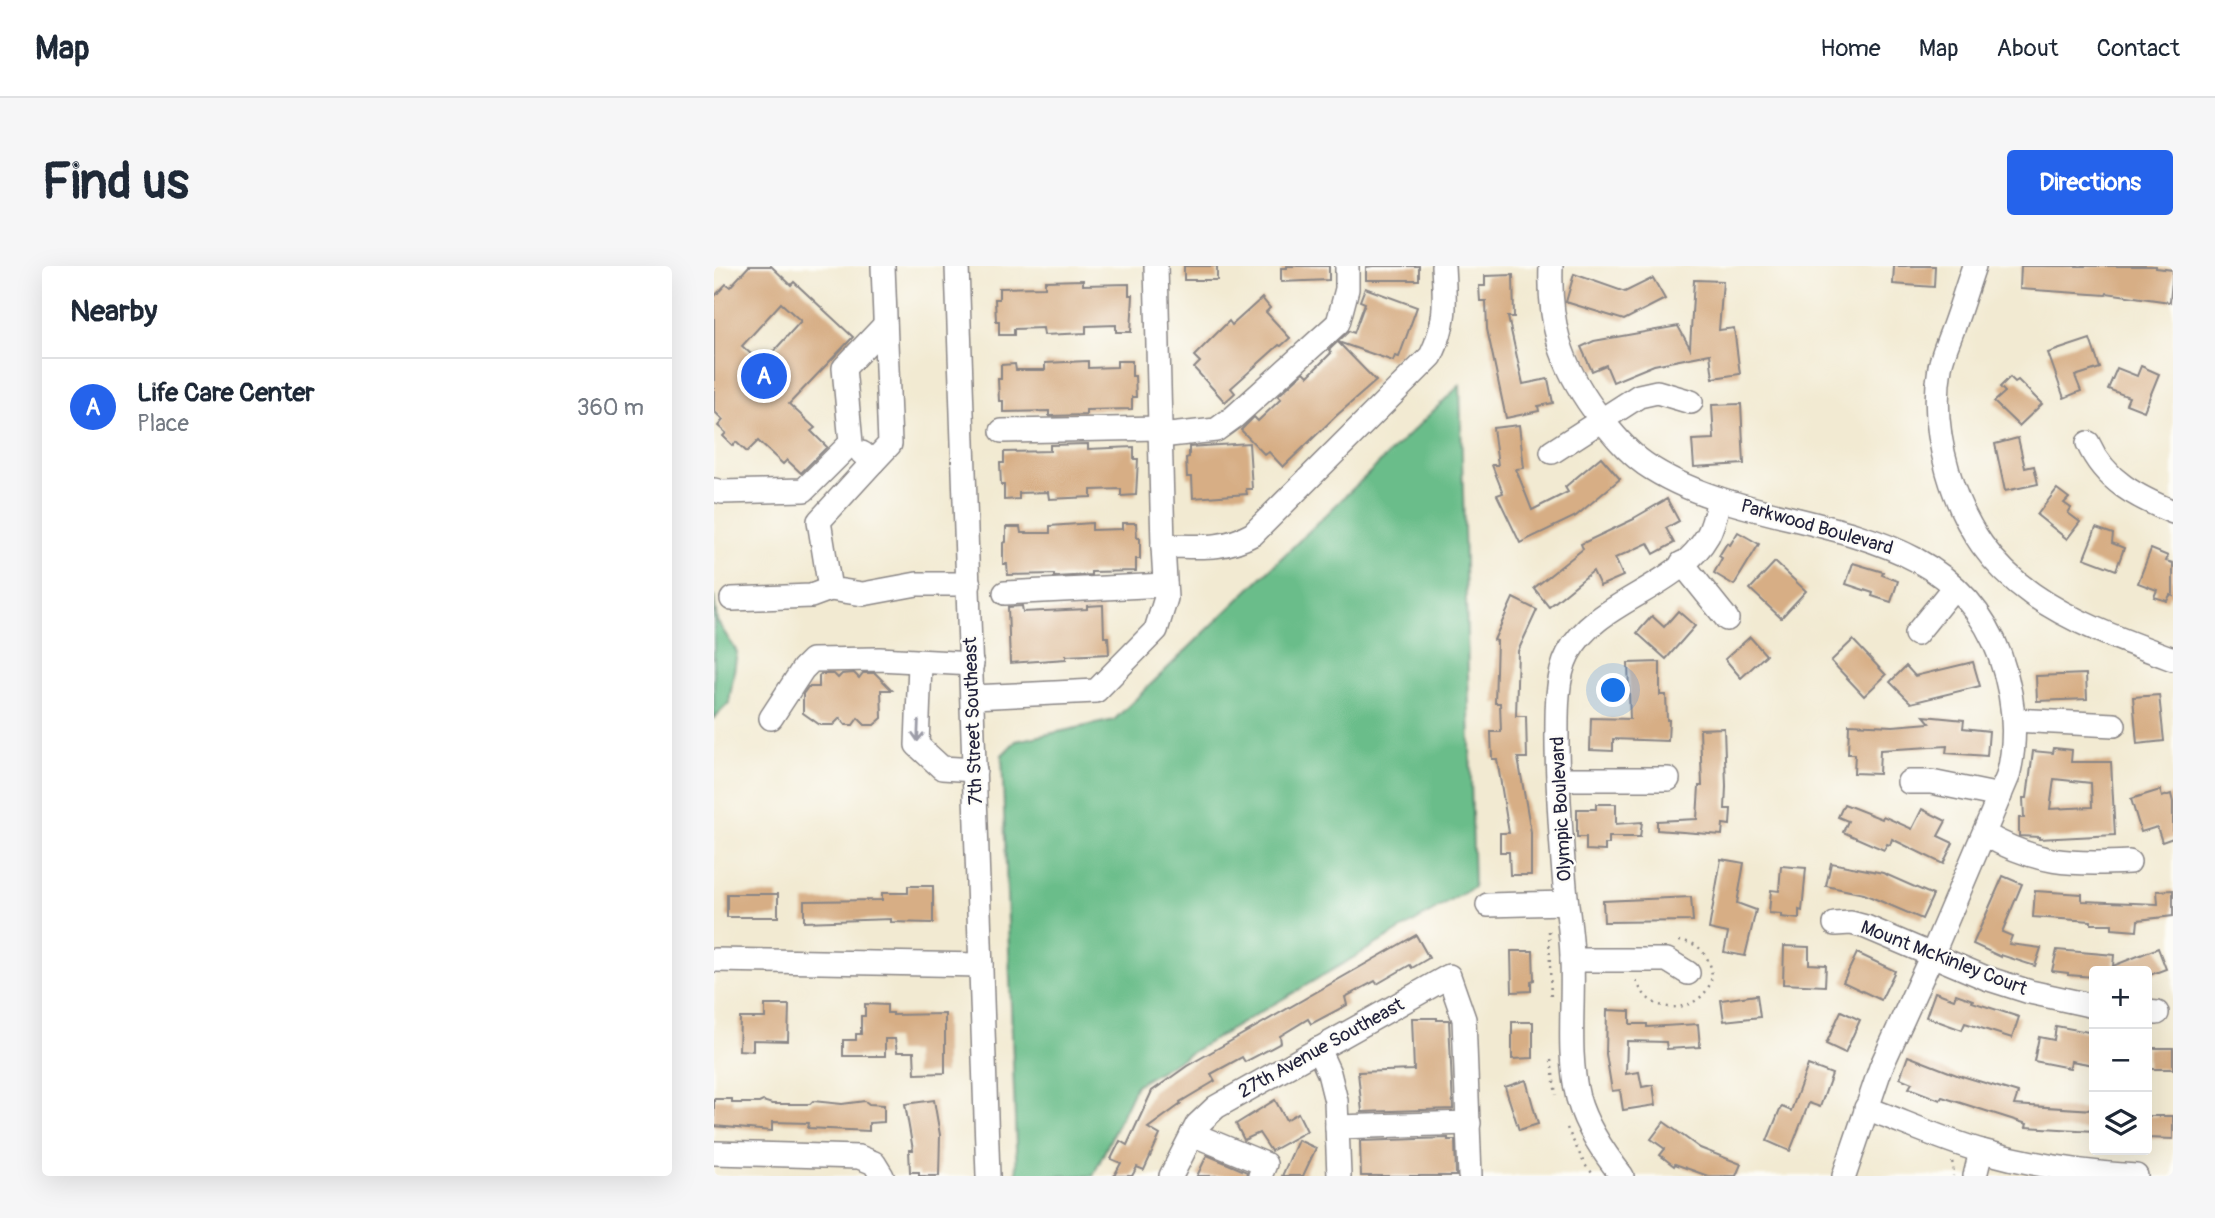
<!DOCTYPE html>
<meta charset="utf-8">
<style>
:root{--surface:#fff;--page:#f6f6f7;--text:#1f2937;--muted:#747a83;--line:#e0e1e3;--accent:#2563eb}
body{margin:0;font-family:Pangolin,sans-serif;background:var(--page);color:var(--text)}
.controls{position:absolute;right:21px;bottom:21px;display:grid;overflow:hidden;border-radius:7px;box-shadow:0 7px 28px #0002}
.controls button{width:63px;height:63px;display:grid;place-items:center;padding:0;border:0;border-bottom:2px solid var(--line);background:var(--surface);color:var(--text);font:35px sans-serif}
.you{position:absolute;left:900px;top:425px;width:24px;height:24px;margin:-18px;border:5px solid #fff;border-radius:50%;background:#1a73e8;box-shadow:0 0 0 10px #1a73e833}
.badge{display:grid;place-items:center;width:46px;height:46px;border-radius:50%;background:var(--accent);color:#fff;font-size:23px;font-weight:700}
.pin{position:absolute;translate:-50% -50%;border:4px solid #fff;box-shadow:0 2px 7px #0006}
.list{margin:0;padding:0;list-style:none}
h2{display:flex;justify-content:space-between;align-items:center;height:91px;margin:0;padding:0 28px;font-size:30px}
h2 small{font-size:23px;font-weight:400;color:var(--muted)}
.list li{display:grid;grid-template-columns:46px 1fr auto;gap:21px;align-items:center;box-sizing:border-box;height:98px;padding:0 28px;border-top:2px solid var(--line)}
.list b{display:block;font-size:26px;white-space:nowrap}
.list p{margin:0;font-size:23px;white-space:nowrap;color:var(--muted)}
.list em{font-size:23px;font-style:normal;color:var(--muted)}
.icon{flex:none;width:38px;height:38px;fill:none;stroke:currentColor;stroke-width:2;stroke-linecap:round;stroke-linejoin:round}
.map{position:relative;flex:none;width:1459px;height:910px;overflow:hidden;border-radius:7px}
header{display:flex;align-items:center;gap:42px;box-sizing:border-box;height:98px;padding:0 35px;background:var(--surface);border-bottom:2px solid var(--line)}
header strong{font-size:33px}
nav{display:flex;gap:38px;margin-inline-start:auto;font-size:24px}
.intro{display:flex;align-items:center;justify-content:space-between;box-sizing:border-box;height:168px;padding:0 42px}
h1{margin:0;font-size:49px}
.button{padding:18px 32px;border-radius:7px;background:var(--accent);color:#fff;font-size:24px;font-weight:700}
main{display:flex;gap:42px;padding:0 42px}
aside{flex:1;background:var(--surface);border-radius:7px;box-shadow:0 7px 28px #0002}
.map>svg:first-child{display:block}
.forest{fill:#6bbd8a;stroke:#467062;stroke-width:2}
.building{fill:#d7ae85;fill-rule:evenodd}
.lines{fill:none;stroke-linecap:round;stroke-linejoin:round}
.minor-casing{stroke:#8a8686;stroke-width:26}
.path{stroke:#8a8686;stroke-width:2.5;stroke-dasharray:2 5;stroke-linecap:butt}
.minor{stroke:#fff;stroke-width:23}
.oneway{stroke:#9c9ca7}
.labels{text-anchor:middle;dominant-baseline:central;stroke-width:5;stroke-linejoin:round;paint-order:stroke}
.street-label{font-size:19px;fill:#22223b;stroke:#fdfcf7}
</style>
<header>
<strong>Map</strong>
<nav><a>Home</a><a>Map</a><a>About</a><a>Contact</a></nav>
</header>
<div class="intro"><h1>Find us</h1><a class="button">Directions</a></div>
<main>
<aside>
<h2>Nearby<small></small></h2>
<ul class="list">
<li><span class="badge">A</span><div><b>Life Care Center</b><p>Place</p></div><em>360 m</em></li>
</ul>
</aside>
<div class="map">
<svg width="1459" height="910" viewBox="0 0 1459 910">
<rect width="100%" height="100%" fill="#fdfcf7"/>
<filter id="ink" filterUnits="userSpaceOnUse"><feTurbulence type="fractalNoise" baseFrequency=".0143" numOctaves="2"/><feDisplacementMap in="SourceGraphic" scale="14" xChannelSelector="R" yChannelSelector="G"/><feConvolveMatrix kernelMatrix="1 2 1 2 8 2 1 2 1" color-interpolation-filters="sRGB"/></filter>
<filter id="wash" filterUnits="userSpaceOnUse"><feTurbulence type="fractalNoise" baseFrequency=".00686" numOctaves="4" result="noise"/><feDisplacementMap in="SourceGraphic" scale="28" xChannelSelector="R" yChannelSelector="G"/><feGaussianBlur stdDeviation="1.57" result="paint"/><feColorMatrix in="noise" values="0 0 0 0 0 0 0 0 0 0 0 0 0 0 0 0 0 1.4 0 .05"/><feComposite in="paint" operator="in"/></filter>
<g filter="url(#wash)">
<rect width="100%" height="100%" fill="#f2ead2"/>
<g class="forest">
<path d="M746,119l14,502 -338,198 -43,91h-76l-15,-421 14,-14 98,-21z"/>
<path d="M0,330l3,25 20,31 -8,51 -15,15z"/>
</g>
<g id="blocks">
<g class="building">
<path d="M35,0h22l20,19 3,-3 59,55 -64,67 26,24 -4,3 16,16 -26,26 -14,-13 -4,4 -25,-23 -11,11 -11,-10 -3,4 -10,-10 3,-3 -8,-7 5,-6 -9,-9v-114l12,-13 4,3zM67,37l20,18 -39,43 -20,-18z"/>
<rect x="470" y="0" width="33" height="14"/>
<path d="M573,0h42v14l-48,2v-14h6z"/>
<path d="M659,0h46v14h-53v-13z"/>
<path d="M1180,0h41l-1,21 -41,-3z"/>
<path d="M1307,0h135v2l17,2 -3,32 -63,-9 -1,2 -86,-6z"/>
<path d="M860,8l51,18 28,-14 12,21 -41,21 -58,-18z"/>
<path d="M799,9l1,42h-6l15,67 25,-5 5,24 -15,3 1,5 -33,7 -19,-89 -1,-28h-6l-1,-15h6v-10z"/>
<path d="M369,14v5l46,-1v11h4l-2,37h-15v-7l-30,1v7l-42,2 -1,-7 -29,1v6h-15v-14h-3l-1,-22h4v-11l46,-1v-6z"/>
<path d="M980,14l29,1 -4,49 15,-2 6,46 -27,4 -3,-24 -56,11 -41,17 -7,-17 -14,6 -11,-24 13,-6 84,-15 12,22z"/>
<path d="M651,22l52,19 -18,50 -4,-1 -2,5 -55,-19 38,39 -40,35 -53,51 -14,-15 -4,3 -24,-25 13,-13 4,4 23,-22 -3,-3 26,-24 4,4 23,-23 -2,-3 20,-19 5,2 11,-30 -5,-2z"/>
<path d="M548,32l8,10 -4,4 24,26 -9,8 -2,-1 -48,43 4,5 -10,9 -31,-34 6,-6 -6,-6 35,-35 3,4z"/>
<path d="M1376,73l10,29 -25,8 6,15 -17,7 -16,-45z"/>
<path d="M374,95v7l29,-1v-6h15v15h3l1,21h-4v12l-46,1v5l-37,1v-5l-46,1v-11h-4l-1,-22h3v-14l14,-1 1,6h29v-7z"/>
<path d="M1427,100l18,8 -15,37 -18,-7 3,-7 -21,-8 9,-21 20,8z"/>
<path d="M1296,111l5,5 3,-2 24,24 -23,22 -25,-24 11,-10 -5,-5z"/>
<path d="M1027,138l3,60 -50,3 -2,-27 22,-1 -2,-34z"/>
<path d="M805,159l5,43 -8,1 16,41 36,-18 -3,-5 36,-30 19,22 -44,37 -56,27 -23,-48 6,-2 -11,-28h6l-5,-37z"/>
<path d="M1304,172l7,30 9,-2 4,18 -33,7 -10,-47z"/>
<path d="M535,177l3,46h-6l1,5 -54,4 -1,-21h-5l-1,-19 3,-1v-10z"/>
<path d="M374,178v5l46,-2v12h4l-2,36 -15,1v-7l-30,1v7l-42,2 -1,-7 -29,1v6l-15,1v-15h-3l-1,-22h4v-11l46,-1v-6z"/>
<path d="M1343,223l12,9 -5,5 7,5 -3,5 12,9 -13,17 -30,-24z"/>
<path d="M953,233l12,22 -13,7 8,15 -20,11 -6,-11 -33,15 8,18 -23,10 -7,-15 -44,36 -15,-19 49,-39 -2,-5 53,-25v-1z"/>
<path d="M378,257v7l30,-1v-6h14l1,15h3v21h-4v12l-45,1v3l-37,2v-3l-46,1 -1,-11h-4v-21l3,-1v-15h14l1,6h29v-7z"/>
<path d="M1382,262l17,6 -1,9 12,5 -8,22 -32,-12z"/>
<path d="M1024,266l21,12 -25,41 -20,-12 8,-15 -3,-2 8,-13 3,2z"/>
<path d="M1437,283l17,7 -2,5 7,2v33l-3,-1 -3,6 -13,-4 3,-7 -19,-7z"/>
<path d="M1061,296l31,29 -25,27 -31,-29z"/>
<path d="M1139,297l30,9 -1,3 16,6 -7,21 -19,-6 1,-3 -27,-9z"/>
<path d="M799,332l24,12 -19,41 -2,65h10l1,42h-9l13,74v43h-21l-1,-23h-9v-19h9l-12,-74h-5l-1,-27h10l-1,-29h-5l2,-62 -3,-1z"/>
<path d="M389,339l1,32h4l1,17 -43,2v3l-56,4 -2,-56 14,-1 1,6 64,-3v-3z"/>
<path d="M964,345l17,15 -29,33 -29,-26 15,-17 12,11z"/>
<path d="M1036,371l16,18 -25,23 -16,-19z"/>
<path d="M1139,374l33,35 -22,21 -33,-35z"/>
<path d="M946,396v33h6l1,25h2l-1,21 -55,-2v12l-23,-1 1,-32 39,1 -2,-56z"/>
<path d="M1259,396l7,24 -69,17 -21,-21 16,-16 9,10z"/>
<path d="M140,407l5,5 4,-5h12l17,17h-11l1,28 -8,7h-9l-7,-7 -5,7h-7l-6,-7 -7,7h-13l-17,-12v-19l5,-7h11v-11l2,-2h13l4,4 4,-4z"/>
<path d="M1372,408l1,25 -50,2 -1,-25z"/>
<path d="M1445,429l5,46 -27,3 -4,-47z"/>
<path d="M1210,450l40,4 -1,8 26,3 -2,25 -41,-3 1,-7 -67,4 -1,24 -25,-1 1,-19h-7l1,-30 44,2 37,-3z"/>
<path d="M1010,462l2,58 -1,23h6l-1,16 -7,-1 -1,11 -65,-5v-9l40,-2 2,-33h3l-2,-57z"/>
<path d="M1340,482l18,2 -1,12h40l4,73 -76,4v-2l-20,-1v-18h5l-1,-20h4l6,-47 20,2zM1340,513l37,4 1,24 -42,2z"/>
<path d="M1446,524l2,7 9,-3 2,8v36l-11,4 -5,-15 -16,5 -10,-33z"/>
<path d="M882,538h20v20l26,-2 -2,15h-31v7h-4v7l-19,-1v-13h-9v-28h19z"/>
<path d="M1130,538l38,15 1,-3 29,13 10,-20 24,12 -8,15 15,7 -10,21 -51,-25 -2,6 -3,-1 -3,6 -41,-18 5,-11 -10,-4z"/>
<path d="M1007,593l23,4 -7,40 19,7 -11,46 -21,-4 4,-19 -19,-4z"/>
<path d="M1117,597l52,10 50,22 -11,24 -58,-25 -38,-8z"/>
<path d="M1067,600l25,2 -4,43 -3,-1v9l-18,-2v-3l-12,-1 2,-23 8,1z"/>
<path d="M1289,610l19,8 -20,48 10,4 -3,8 32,4 -6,18 -34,-11v2l-28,-13z"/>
<path d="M194,620h25v37l-42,-1v-3l-87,3v-21l78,-1v-7h26z"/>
<path d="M1459,624v26l-35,4 -1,11 -25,-2v-5h-21v-3l-58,-4 2,-26 47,3v7l76,3 -1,-13z"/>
<rect x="13" y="628" width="51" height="23"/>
<path d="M977,631l2,24 -89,1 -1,-21z"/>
<path d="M702,669l13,23 -17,10 -2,-3 -33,19 -2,-3 -30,16 2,8 -36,19 -3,-5 -28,17 1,7 -36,19 -3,-5 -31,17 4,7 -35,21 1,2 -33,24 12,7 -16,35 -7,-3 -5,9h-18l7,-13 -10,-4 9,-18 7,4 25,-54 35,-25z"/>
<path d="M1070,680l25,1v17l17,1 -1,21 -42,-2z"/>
<path d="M1444,682l8,21 -19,7v-5h-53v6l-26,-2v-2l-16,-2 5,-21 57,5 -1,11z"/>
<path d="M797,685h22l1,29 -3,1v10l-19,1z"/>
<path d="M1143,687l38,18 -14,29 -38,-18z"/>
<path d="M1221,726l19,7 2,-5 17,6 -1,2 47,15 -7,21 -47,-15 -3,7 -36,-13z"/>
<path d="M1043,729l3,22 -36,4 -3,-21z"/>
<path d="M151,738l22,1v8h6v2l52,-1v59l-30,1 -1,-22h-17l-2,-13h-10v17h-42v-16h13v-6h5v-18h4z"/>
<path d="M51,739h24l-1,36 -35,-1v11l-14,-1 1,-32h25z"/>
<path d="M893,744l23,1v13h17v3l51,-3 2,23 -33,2 -1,-7 -39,-1 -1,33 13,-2 3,15 11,-2 3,20 -33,5 -3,-20 -8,1 -6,-37z"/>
<path d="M1127,745l19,9 -15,33 -19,-9z"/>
<path d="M698,752h25v2h12l4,89 -91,3 -4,-40 56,-2z"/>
<path d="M798,756h21v36l-21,1z"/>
<path d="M1342,760l38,7v32l-23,-4 -1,7 -36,-7 5,-24 15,3z"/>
<rect x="1433" y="782" width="26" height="21"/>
<path d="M1194,790l54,21v-1l56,17 -4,12 80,5v21l-68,-4 1,-3 -85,-27 -2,3 -31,-12 3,-5 -12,-5z"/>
<path d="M1094,799l24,9 -12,33 -11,-4 -19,48 -23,-10 13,-32 2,-2 9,4z"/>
<path d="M812,814l12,44 -19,6 -14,-43z"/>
<path d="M0,833h18v4h27l4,-2 9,3h38l3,-3 29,3 23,-3 4,3 15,1v17l-15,1v8l-61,-3 1,-5 -37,-1v9l-58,-5z"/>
<path d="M220,834l6,35 -1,41h-20v-4h-9l-1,-22h4l-8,-46z"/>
<path d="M561,834l11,20 12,-7 9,18 -36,20 -12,-18 -15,7 -8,-16z"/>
<path d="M1433,850h26v23l-26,-1z"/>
<path d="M950,856l36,26 41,16 -5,12h-28l-33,-12 -1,2 -14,-11 5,-6 -14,-10z"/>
<path d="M734,872v2h7l1,36h-95l-1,-35z"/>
<path d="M584,874l18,8 -13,28h-21z"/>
<path d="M493,889l40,17 -1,4h-49z"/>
</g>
</g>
</g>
<g filter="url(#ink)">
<use href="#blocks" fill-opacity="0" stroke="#8a8686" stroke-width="2"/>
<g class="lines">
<defs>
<g id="minor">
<path d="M243,0l31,910"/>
<path d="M837,0c-2,58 9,97 43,144 15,19 31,40 51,54 112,77 300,40 355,192 14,40 18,80 8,120l-76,179 -51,112 -37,109"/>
<path d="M1260,0c-7,20 -13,41 -20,60 -5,14 -11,26 -14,41 -6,35 -2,70 8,105 34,118 119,148 225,187"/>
<path d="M288,165l158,-3"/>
<path d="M446,170l56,-6 18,-13 104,-94 9,-34v-23"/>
<path d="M1374,177c17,38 49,54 85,69"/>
<path d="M838,186l87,-56 18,-4 34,10"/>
<path d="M148,187l11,9 17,-18 -7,-178"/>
<path d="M159,196l-54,59 11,68 33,5 54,-10h52"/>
<path d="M0,224l8,2 82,-2 47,-47 -7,-75 41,-43"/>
<path d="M449,280c34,0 59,5 90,-12l178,-178c16,-34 14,-54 12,-90"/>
<path d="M968,297l45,56"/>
<path d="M291,327l160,-8"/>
<path d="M18,333l79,-3 19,-7"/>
<path d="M1202,368l38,-47"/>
<path d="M206,397l-3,82 25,23 33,2"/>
<path d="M259,431l123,-6 60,-61 10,-32 -3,-52 -7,-280"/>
<path d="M57,452l32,-49 9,-9 67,-1 93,5"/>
<path d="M1300,454l100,5"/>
<path d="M844,513h110"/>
<path d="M1195,516h22l69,14"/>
<path d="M1270,568c53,30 85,31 145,28"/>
<path d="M774,639l78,-2"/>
<path d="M1121,658l16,-1 15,4 120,51 44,14 64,14"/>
<path d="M0,694l267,5"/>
<path d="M858,694h95l21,13"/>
<path d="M1433,746l10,1"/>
<path d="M604,783l11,24 7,28 3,75"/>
<path d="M1152,842c38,14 77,32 116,43 50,14 102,22 154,25"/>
<path d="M623,861l132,-4"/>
<path d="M478,868l73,30 -5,12"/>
<path d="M0,887l145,4 15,6 8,13"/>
<path d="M457,910l26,-51 19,-18 233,-131 15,43 6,157"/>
<path d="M908,910c-18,-23 -36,-49 -44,-78 -11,-44 -4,-93 -6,-138 0,-25 -5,-49 -7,-74 -4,-46 -7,-92 -8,-138 0,-28 -2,-69 11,-94 28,-54 109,-64 140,-119 6,-11 8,-24 11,-36"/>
<path d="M1261,910l6,-25"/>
</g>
</defs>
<use href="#minor" class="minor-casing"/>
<g class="path">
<path d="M835,665l2,70"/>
<path d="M922,715c4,8 9,16 17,21 29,17 73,-10 54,-44 -8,-14 -17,-17 -32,-17"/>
<path d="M837,794l5,35"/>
<path d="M853,862l18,37 10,11"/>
<path d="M1238,896l2,5 -1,9"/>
</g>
<use href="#minor" class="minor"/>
</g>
<defs><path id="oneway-shaft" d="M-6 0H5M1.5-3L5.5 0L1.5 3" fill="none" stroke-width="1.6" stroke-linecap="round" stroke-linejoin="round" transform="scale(1.75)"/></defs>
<use class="oneway" href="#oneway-shaft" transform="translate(204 465) rotate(92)"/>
</g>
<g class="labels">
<g class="street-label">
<text transform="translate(1103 261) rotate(16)">Parkwood Boulevard</text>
<text transform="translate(259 455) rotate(-92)">7th Street Southeast</text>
<text transform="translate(847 543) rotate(-93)">Olympic Boulevard</text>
<text transform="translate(1230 692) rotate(21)">Mount McKinley Court</text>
<text transform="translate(607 782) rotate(-29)">27th Avenue Southeast</text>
</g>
</g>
</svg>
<div class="controls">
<button>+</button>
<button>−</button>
<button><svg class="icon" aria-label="layers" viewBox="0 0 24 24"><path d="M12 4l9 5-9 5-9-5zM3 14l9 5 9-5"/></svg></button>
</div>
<div class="you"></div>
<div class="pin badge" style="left:50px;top:110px">A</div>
</div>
</main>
